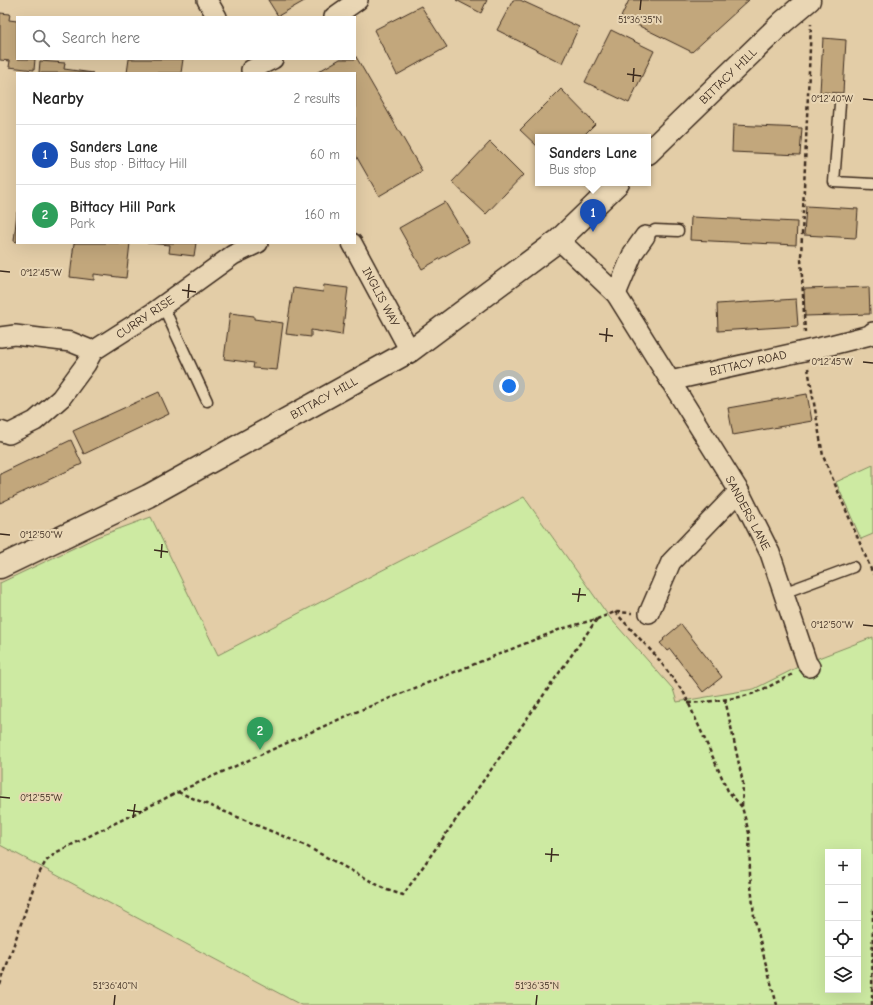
<!DOCTYPE html>
<meta charset="utf-8">
<style>
:root{--surface:#fff;--page:#f6f6f6;--text:#222;--muted:#767676;--line:#e0e0e0;--accent:#3b2a1e}
body{margin:0;font-family:"Comic Neue",sans-serif;background:var(--page);color:var(--text)}
.controls{position:absolute;right:12px;bottom:12px;display:grid;overflow:hidden;border-radius:0px;box-shadow:0 4px 16px #0002}
.controls button{width:36px;height:36px;display:grid;place-items:center;padding:0;border:0;border-bottom:1px solid var(--line);background:var(--surface);color:var(--text);font:20px sans-serif}
.you{position:absolute;left:509px;top:386px;width:14px;height:14px;margin:-10px;border:3px solid #fff;border-radius:50%;background:#1a73e8;box-shadow:0 0 0 6px #1a73e833}
.badge{display:grid;place-items:center;width:26px;height:26px;border-radius:50%;background:var(--accent);color:#fff;font-size:13px;font-weight:700}
.pin{position:absolute;translate:-50% -33px;filter:drop-shadow(0 1px 2px #0008)}
.pin::after{content:'';position:absolute;top:21px;width:14px;height:12px;background:inherit;clip-path:polygon(0 0,100% 0,50% 100%)}
.popup{position:absolute;left:535px;top:134px;width:116px;height:52px;box-sizing:border-box;display:grid;place-content:center;border-radius:0px;background:var(--surface);filter:drop-shadow(0 1px 3px #0005);font-size:13px;white-space:nowrap;color:var(--muted)}
.popup b{font-size:15px;color:var(--text)}
.popup::after{content:'';position:absolute;left:50%;top:100%;margin-left:-8px;border:8px solid transparent;border-top-color:var(--surface)}
.list{margin:0;padding:0;list-style:none}
h2{display:flex;justify-content:space-between;align-items:center;height:52px;margin:0;padding:0 16px;font-size:17px}
h2 small{font-size:13px;font-weight:400;color:var(--muted)}
.list li{display:grid;grid-template-columns:26px 1fr auto;gap:12px;align-items:center;box-sizing:border-box;height:60px;padding:0 16px;border-top:1px solid var(--line)}
.list b{display:block;font-size:15px;white-space:nowrap}
.list p{margin:0;font-size:13px;white-space:nowrap;color:var(--muted)}
.list em{font-size:13px;font-style:normal;color:var(--muted)}
.icon{flex:none;width:22px;height:22px;fill:none;stroke:currentColor;stroke-width:2;stroke-linecap:round;stroke-linejoin:round}
.map{position:relative;flex:none;width:873px;height:1005px;overflow:hidden}
.search{position:absolute;background:var(--surface);box-shadow:0 4px 16px #0002;left:16px;top:16px;width:340px;height:44px;display:flex;align-items:center;gap:10px;box-sizing:border-box;padding:0 14px;border-radius:0px;color:var(--muted);font-size:15px}
.panel{position:absolute;background:var(--surface);box-shadow:0 4px 16px #0002;left:16px;top:72px;width:340px;height:172px;border-radius:0px}
.map>svg:first-child{display:block}
.green{fill:#cdeaa2;stroke:#848a60;fill-rule:evenodd}
.building{fill:#c2a77c;stroke:#3b2a1e}
.lines{fill:none;stroke-linecap:round;stroke-linejoin:round}
.service-casing{stroke:#3b2a1e;stroke-width:13}
.minor-casing{stroke:#3b2a1e;stroke-width:22}
.secondary-casing{stroke:#3b2a1e;stroke-width:25}
.path{stroke:#3b2a1e;stroke-width:2.5;stroke-dasharray:4 3;stroke-linecap:butt}
.service{stroke:#e9d6b4;stroke-width:10}
.minor{stroke:#e9d6b4;stroke-width:19}
.secondary{stroke:#e9d6b4;stroke-width:22}
.ticks{fill:none;stroke:#3b2a1e;stroke-width:1.5}
.labels{text-anchor:middle;dominant-baseline:central;stroke-width:4;stroke-linejoin:round;paint-order:stroke}
.street-label{font-size:12px;fill:#3b2a1e;stroke:#e9d6b4}
.ticks-label{font-size:10px;text-anchor:middle;fill:#3b2a1e;stroke:#e9d6b4;stroke-width:4;stroke-linejoin:round;paint-order:stroke}
</style>
<div class="map">
<svg width="873" height="1005" viewBox="0 0 873 1005">
<rect width="100%" height="100%" fill="#e3cda7"/>
<filter id="ink" filterUnits="userSpaceOnUse"><feTurbulence type="fractalNoise" baseFrequency=".025" numOctaves="2"/><feDisplacementMap in="SourceGraphic" scale="8" xChannelSelector="R" yChannelSelector="G"/><feConvolveMatrix kernelMatrix="1 2 1 2 8 2 1 2 1" color-interpolation-filters="sRGB"/></filter>
<g filter="url(#ink)">
<g class="green">
<path d="M873,465v69l-12,5 -25,-57z"/>
<path d="M524,497l86,121 63,71 4,13 77,-13 54,-27 65,-25v368h-572l-301,-160v-262l97,-46 54,-20 67,138zM828,852h30v138h-30z"/>
</g>
<g class="building">
<path d="M268,0h38l-28,16z"/>
<path d="M456,0h31l-6,13z"/>
<path d="M513,0h7l59,27 -17,36 -65,-33z"/>
<path d="M629,0h120l-57,52 -71,-35z"/>
<path d="M421,6l26,41 -50,28 -23,-45z"/>
<path d="M0,13l10,1 -1,6 8,1v38h18l-1,11 -25,-3 1,-6 -10,-1z"/>
<path d="M611,30l43,21 -25,52 -44,-21z"/>
<path d="M823,38l23,2 -3,53 -23,-1z"/>
<path d="M355,55l67,116 -43,25 -24,-42v-81h-39l24,-14h15z"/>
<path d="M129,59h54l-2,14h-54z"/>
<path d="M40,61l25,2 -1,6 29,4h-54z"/>
<path d="M561,89l34,35 -13,13h-44v10l-18,-17z"/>
<path d="M733,125l69,3 -2,27 -68,-3z"/>
<path d="M490,142l33,33 -37,39 -34,-32z"/>
<path d="M445,202l24,40 -47,27 -23,-41z"/>
<path d="M806,206l52,3 -2,29 -52,-3z"/>
<path d="M17,212v30l-3,-1z"/>
<path d="M691,217l106,5 -1,23 -106,-5z"/>
<path d="M74,243h56l-4,35 -32,-4v6l-24,-3z"/>
<path d="M147,243h49l-2,13 -25,-3 1,-8z"/>
<path d="M324,285l24,3 -6,47 -31,-5v7l-25,-3 7,-46 30,4z"/>
<path d="M869,287l1,27 -65,2 -1,-27z"/>
<path d="M796,299l2,27 -80,5 -1,-27z"/>
<path d="M230,313l24,3v3l29,4 -6,47 -24,-2 1,-5 -30,-4z"/>
<path d="M159,392l10,22 -85,40 -11,-23z"/>
<path d="M807,394l5,27 -79,14 -5,-27z"/>
<path d="M71,440l11,24 -82,39v-29z"/>
<path d="M681,624l41,53 -19,15 -33,-43 -3,2 -7,-8 4,-3 -1,-1z"/>
</g>
<g class="lines">
<defs>
<g id="service">
<path d="M840,104l-6,78 39,2"/>
<path d="M645,236l10,-6 23,1"/>
<path d="M163,306l44,95"/>
<path d="M783,593l70,-26"/>
</g>
<g id="minor">
<path d="M207,0l10,17"/>
<path d="M334,17l24,-17"/>
<path d="M251,70l22,-11"/>
<path d="M559,240l57,54 123,197 31,62 37,110 3,4"/>
<path d="M352,243l58,108"/>
<path d="M616,294l17,-41 12,-17"/>
<path d="M0,337l15,-2 56,7 22,9"/>
<path d="M670,381l161,-36 39,-10 3,-3"/>
<path d="M0,431l9,3 26,-13 26,-23 25,-34 7,-13 61,-39 79,-57 25,-12"/>
<path d="M649,613l22,-51 68,-71"/>
</g>
<g id="secondary">
<path d="M648,153l135,-131 26,-22"/>
<path d="M0,567l148,-71 262,-145 149,-111 59,-57"/>
</g>
</defs>
<use href="#service" class="service-casing"/>
<use href="#minor" class="minor-casing"/>
<use href="#secondary" class="secondary-casing"/>
<g class="path">
<path d="M805,333l-4,-75 10,-234"/>
<path d="M808,368l15,88 50,118"/>
<path d="M615,612l41,44 28,37 44,98 14,16 7,26 1,42 4,41 11,45 12,44"/>
<path d="M725,699l18,84 -1,24"/>
<path d="M688,703c18,-1 38,-3 56,-7 17,-4 33,-14 49,-22"/>
<path d="M178,792l126,53 83,45 16,5 194,-276"/>
<path d="M0,985l37,-108 9,-16 11,-9 121,-60 173,-78 210,-85 36,-10 18,-7 17,1"/>
<path d="M872,1005l1,-96"/>
</g>
<use href="#service" class="service"/>
<use href="#minor" class="minor"/>
<use href="#secondary" class="secondary"/>
</g>
</g>
<path class="ticks" d="M640,10l1,-10M627,74l14,2M633,82l1,-14M863,99l10,1M0,271l10,1M182,290l14,2M188,298l1,-14M599,334l14,2M606,342l1,-14M863,362l10,1M0,534l10,1M154,550l14,2M161,558l1,-14M572,594l14,1M578,602l2,-14M863,625l10,1M0,797l10,1M127,810l14,2M133,818l2,-14M545,854l14,1M551,862l1,-14M114,1005l1,-10M536,1005l1,-10"/>
<g class="labels">
<g class="street-label">
<text transform="translate(728 76) rotate(-44)">BITTACY HILL</text>
<text transform="translate(381 297) rotate(62)">INGLIS WAY</text>
<text transform="translate(145 317) rotate(-34)">CURRY RISE</text>
<text transform="translate(748 363) rotate(-13)">BITTACY ROAD</text>
<text transform="translate(324 398) rotate(-29)">BITTACY HILL</text>
<text transform="translate(748 513) rotate(62)">SANDERS LANE</text>
</g>
</g>
<g class="ticks-label">
<text x="640" y="23">51°36'35"N</text>
<text x="832" y="102">0°12'40"W</text>
<text x="41" y="276">0°12'45"W</text>
<text x="832" y="365">0°12'45"W</text>
<text x="41" y="538">0°12'50"W</text>
<text x="832" y="628">0°12'50"W</text>
<text x="41" y="801">0°12'55"W</text>
<text x="115" y="989">51°36'40"N</text>
<text x="537" y="989">51°36'35"N</text>
</g>
</svg>
<div class="controls">
<button>+</button>
<button>−</button>
<button><svg class="icon" aria-label="locate" viewBox="0 0 24 24"><circle cx="12" cy="12" r="6"/><path d="M12 2v4M12 18v4M2 12h4M18 12h4"/></svg></button>
<button><svg class="icon" aria-label="layers" viewBox="0 0 24 24"><path d="M12 4l9 5-9 5-9-5zM3 14l9 5 9-5"/></svg></button>
</div>
<div class="you"></div>
<div class="pin badge" style="left:593px;top:232px;background:#1a4fb4">1</div>
<div class="popup"><b>Sanders Lane</b>Bus stop</div>
<div class="pin badge" style="left:260px;top:750px;background:#2e9e5b">2</div>
<div class="search"><svg class="icon" aria-label="search" viewBox="0 0 24 24"><circle cx="10" cy="10" r="6"/><path d="M15 15l6 6"/></svg>Search here</div>
<section class="panel">
<h2>Nearby<small>2 results</small></h2>
<ul class="list">
<li><span class="badge" style="background:#1a4fb4">1</span><div><b>Sanders Lane</b><p>Bus stop · Bittacy Hill</p></div><em>60 m</em></li>
<li><span class="badge" style="background:#2e9e5b">2</span><div><b>Bittacy Hill Park</b><p>Park</p></div><em>160 m</em></li>
</ul>
</section>
</div>
